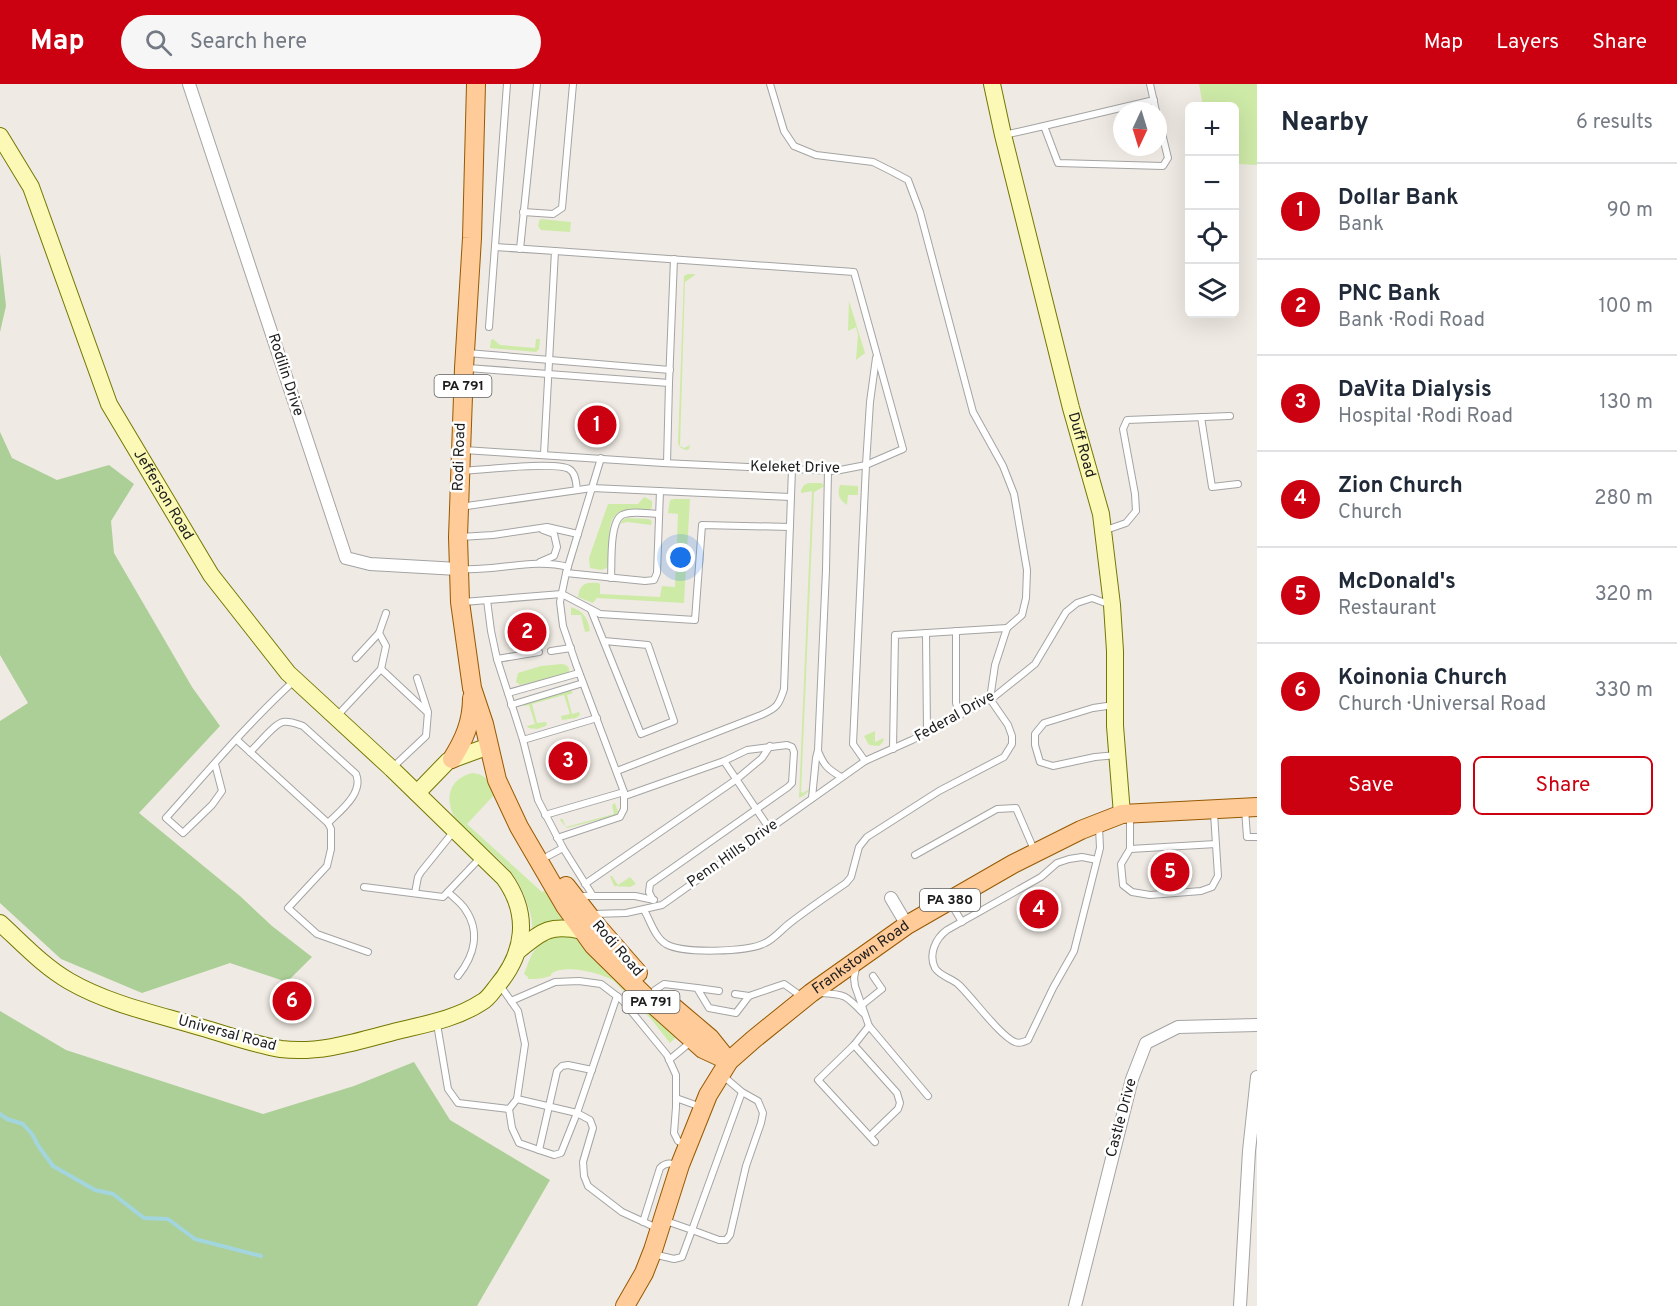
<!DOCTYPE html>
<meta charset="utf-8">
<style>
:root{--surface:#fff;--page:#f6f6f7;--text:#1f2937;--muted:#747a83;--line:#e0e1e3;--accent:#cb0010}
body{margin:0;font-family:Overpass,sans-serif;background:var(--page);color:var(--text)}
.controls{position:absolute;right:18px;top:18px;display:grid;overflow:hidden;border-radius:9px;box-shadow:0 6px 24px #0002}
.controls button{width:54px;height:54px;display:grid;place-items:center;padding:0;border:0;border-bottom:2px solid var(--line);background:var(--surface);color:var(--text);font:30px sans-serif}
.compass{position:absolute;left:1113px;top:18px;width:54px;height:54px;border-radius:50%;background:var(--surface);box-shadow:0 6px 24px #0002;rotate:184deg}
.you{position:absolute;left:681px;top:474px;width:21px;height:21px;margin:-15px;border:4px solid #fff;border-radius:50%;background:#1a73e8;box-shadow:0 0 0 9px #1a73e833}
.badge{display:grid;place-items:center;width:39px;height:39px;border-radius:50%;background:var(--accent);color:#fff;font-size:20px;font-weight:700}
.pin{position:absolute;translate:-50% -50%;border:3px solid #fff;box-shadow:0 2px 6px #0006}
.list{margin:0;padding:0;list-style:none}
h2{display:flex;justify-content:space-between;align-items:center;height:78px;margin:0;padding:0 24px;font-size:26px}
h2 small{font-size:20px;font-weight:400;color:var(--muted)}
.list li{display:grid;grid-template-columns:39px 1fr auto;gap:18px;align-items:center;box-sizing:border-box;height:96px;padding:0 24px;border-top:2px solid var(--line)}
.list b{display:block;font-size:22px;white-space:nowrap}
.list p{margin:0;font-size:20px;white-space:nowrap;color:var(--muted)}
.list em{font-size:20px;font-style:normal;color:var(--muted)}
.actions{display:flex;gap:12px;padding:18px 24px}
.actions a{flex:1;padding:14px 0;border:2px solid var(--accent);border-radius:9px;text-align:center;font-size:21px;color:var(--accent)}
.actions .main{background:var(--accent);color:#fff}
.icon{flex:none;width:33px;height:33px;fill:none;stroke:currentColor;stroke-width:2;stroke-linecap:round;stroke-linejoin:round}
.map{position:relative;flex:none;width:1257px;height:1222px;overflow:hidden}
header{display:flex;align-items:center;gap:36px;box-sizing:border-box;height:84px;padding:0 30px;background:var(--accent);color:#fff}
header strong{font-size:28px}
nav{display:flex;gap:33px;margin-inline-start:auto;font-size:21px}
.search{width:420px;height:54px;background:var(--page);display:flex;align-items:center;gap:15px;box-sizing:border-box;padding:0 21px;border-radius:33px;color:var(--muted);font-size:22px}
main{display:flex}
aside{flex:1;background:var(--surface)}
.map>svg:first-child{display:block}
.grass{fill:#ceeaa7}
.forest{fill:#accf97}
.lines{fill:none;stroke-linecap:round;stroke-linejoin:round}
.stream{stroke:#a2d5de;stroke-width:4}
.lane-casing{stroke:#a4a4a4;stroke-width:8}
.street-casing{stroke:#a4a4a4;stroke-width:14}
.secondary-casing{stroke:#737702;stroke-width:18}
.primary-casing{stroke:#975900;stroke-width:20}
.lane{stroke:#fff;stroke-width:6}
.street{stroke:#fff;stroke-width:12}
.secondary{stroke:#fbf9b5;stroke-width:16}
.primary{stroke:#fecb99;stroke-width:18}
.labels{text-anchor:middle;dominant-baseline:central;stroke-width:5;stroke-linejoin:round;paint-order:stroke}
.shield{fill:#fff;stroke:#616161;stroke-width:1.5}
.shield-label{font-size:14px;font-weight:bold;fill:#1d1d1d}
.street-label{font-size:15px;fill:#1d1d1d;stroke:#fff}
</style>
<header>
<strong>Map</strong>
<div class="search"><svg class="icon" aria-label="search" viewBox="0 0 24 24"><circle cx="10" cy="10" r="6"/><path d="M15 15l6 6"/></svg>Search here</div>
<nav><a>Map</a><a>Layers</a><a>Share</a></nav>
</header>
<main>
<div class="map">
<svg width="1257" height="1222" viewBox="0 0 1257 1222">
<rect width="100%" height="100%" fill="#efeae3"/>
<g class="grass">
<path d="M1199,0h58v81l-18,-1 -4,-2 -1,-56h-31z"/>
<path d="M540,135l31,3 -1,10 -29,-2 -3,-4z"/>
<path d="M688,190h7v1l-10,7 -5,164 4,2 6,-3 -1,4 -3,1 -5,-2 -3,-4 6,-168z"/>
<path d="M849,217l16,52 -9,7 2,-25 -2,-8 -8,4z"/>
<path d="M493,255l7,6 35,3 1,-9h4l-1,10 -3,3 -46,-4 1,-8z"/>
<path d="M809,399h12l3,2 -1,2 -9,5 -13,300 2,1 8,-5v1l-8,7 -4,2 13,-307 -11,2v-3l3,-5z"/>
<path d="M840,401l18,1v9h-10l-1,10c-8,-5 -10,-11 -7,-20z"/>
<path d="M644,413l8,4v6l-2,3c-54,-6 -36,22 -43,58l-6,2 -11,-2 -1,-10 19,-54h30z"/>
<path d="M675,415h15l-6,104 -87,-5 -4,5 -15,-6c2,-14 8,-15 21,-14l1,2v9l60,3 2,-11 13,1 3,-73 -10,-1 2,-13z"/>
<path d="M627,434l21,1 3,1 1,2 -1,3 -24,-3 -8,2 4,-4z"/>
<path d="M571,523c13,4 17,12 19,24l-5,1 -4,-17h-10z"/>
<path d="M562,580l4,1 3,3v4l-2,2 -47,11 -4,-3 2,-9 23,-7z"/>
<path d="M570,606l3,3 -6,2 5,19 7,-2 1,3 -4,3 -14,2 -1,-4 9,-2 -6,-19 -32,9 5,19 8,-1 2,1 -1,3 -9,3 -9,-1 -1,-2 8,-2 -6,-19 -5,1 -1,-2z"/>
<path d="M875,647v11l9,-4 -1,4 -4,4 -10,-1 -5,-9z"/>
<path d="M472,689c14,1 17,9 24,20l-29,31 75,68 5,-2 19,28 -1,4 -33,8c1,-10 -2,-18 -5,-27 -11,-40 -48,-55 -72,-85 -11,-19 -6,-39 17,-45z"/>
<path d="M615,719l3,9 -1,3 -50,13 -7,-8 2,-2 4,9 48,-13 -2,-9z"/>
<path d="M610,792h2l6,9 12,-8 6,7 -6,3 -16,-1z"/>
<path d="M557,852c10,0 19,1 27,7 12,9 20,25 31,36 19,20 40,40 61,58l-6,6 -19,-24 -37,-38c-12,-8 -47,-16 -60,-9 -7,4 1,3 -7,5 -6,2 -13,2 -19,2v-2l-4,-3c9,-23 9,-28 33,-38z"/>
</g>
<g class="forest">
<path d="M0,169l6,53 -6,26z"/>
<path d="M0,348l12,26 45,22 52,-15 25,19 -23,37 3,32 78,134 28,39 -81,87 101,83 32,30 40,31 -25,25 -57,-19 -88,30 -81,-34 -61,-56v-182l28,-18 -28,-48z"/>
<path d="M0,927l66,39 197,64 91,-28 60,-24 36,58 100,60 -73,126h-477z"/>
</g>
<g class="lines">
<path class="stream" d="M0,1030l7,5 16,5 9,10 7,13 14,19 42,24 18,4 31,24 24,1 27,20 66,17"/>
<defs>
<g id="lane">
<path d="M1150,0l6,27"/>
<path d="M1044,42l110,-26"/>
<path d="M1004,51l40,-9 14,37 105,3 5,-8 -10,-41"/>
<path d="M523,128l30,2 9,-6 11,-124"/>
<path d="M495,163l60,4 -11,203"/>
<path d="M520,165l17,-165"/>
<path d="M489,243l18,-243"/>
<path d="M467,269l203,17"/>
<path d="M468,284l201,15 -2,80"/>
<path d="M669,299l5,-124"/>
<path d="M1201,333l11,70 26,-3"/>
<path d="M464,366l199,13 172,8 31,-6 37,-16 -49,-177 -299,-21"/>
<path d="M462,387c19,-1 94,-10 107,-2 7,4 7,14 8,21"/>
<path d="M460,423l132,-19 199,9"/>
<path d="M1103,447l23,-8 10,-12 -1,-17 -12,-65 4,-9 103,-4"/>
<path d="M460,453l33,-2 54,-8 31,7"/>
<path d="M540,478l14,-6 3,-9 -3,-13 -11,-4"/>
<path d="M462,485c35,2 72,-11 106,-2"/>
<path d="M566,489l79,8 9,-1 3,-7 3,-82"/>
<path d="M611,494c1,-13 -2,-56 11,-63 10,-5 27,-1 37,-1"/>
<path d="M487,516l4,31 6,28 42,-7"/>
<path d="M463,518l99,-8 38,20 95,6 7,-95 88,2"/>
<path d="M591,526l50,124 33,-13 -26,-76 -44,-4"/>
<path d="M956,547v72l4,12"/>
<path d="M926,549l1,99"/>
<path d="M551,567l20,-3"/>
<path d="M356,574l23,-25"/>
<path d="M497,575l26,81"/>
<path d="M381,585l46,43"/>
<path d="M508,609l71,-20"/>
<path d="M511,621l72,-22"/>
<path d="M1114,621l-21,3 -49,15 -9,11v11l5,17 13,4 42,-9 22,-2"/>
<path d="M336,633l45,-48 5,-23 -7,-13 7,-20"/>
<path d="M237,656l91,83 3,6v20l-4,17 -39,42 29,26 51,18"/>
<path d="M893,665l2,-114 112,-7"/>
<path d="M818,667c6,15 10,18 23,26"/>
<path d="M250,668c7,-6 25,-29 33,-30 7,-1 14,2 20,4l53,48c8,19 -16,37 -28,49"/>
<path d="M865,677l-12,-17 13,-279 4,-63 6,-44"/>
<path d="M215,680l7,27 -10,14 -29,28 -17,-15c42,-47 83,-96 129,-138"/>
<path d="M392,684l34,-32 2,-24 -11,-34"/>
<path d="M617,687l144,-56c16,-7 18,-10 23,-26l8,-220"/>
<path d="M625,712l99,-35 45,67"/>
<path d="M812,714l4,-40 2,-8 8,-180 2,-99"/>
<path d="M1245,725l2,28h10"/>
<path d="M1214,729l4,63 -6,11 -11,4 -51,4 -18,-3 -9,-7 -2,-21 9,-15 86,-5"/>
<path d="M545,731l79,-23 -48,-128 -13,-38 -3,-24 6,-29 35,-115"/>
<path d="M557,754l63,-21 4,-8v-16"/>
<path d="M563,764l30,48"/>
<path d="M1130,765v-32"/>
<path d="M915,771l82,-46 19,-1 19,44"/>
<path d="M548,772l15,-8 -25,-48 -15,-60 74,-22"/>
<path d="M1097,776l-15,-3 -13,2 -12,4 -16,14 -94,53c-11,8 -19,24 -12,38 5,8 16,10 23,16 14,13 42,52 57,58 4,2 9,0 13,-2l25,-52 21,-37 26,-103 -1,-21"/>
<path d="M585,800l152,-105 25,-21 8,-12"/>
<path d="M364,803l79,10 37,-39"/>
<path d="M448,808c5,5 13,11 17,17 16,23 9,47 -7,67"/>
<path d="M415,809l3,-16 3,-5 33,-41"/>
<path d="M578,812h57l19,4"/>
<path d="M653,816l-4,-8 1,-8 138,-97 4,-4 2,-31 -2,-5 -5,-2 -40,5 -23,11"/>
<path d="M950,818l12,20"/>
<path d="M644,826c6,10 11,28 22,34 17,10 82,8 99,-1 9,-4 17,-14 25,-20 18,-14 37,-27 56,-40l5,-6 8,-30 8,-10 72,-46 65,-34 8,-13v-8l-4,-11 -18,-26 5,-34 12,-37 15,-13 4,-17 1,-28 -13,-76 -11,-28 -30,-54 -53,-200 -12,-32 -17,-9 -18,-9 -57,-7 -22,-9 -10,-15 -14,-47"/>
<path d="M593,830l33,-1 36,-8 203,-144 47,-21 82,-43 41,-33 31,-52 11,-9 15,-5 19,7"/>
<path d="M856,884l-2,10 1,8 14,40 59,70"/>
<path d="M697,904l22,3"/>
<path d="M655,906l9,-6 33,4 12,20 27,5 13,-17 35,-12 17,12"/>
<path d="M820,909c25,1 26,2 43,20"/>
<path d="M735,910l14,2"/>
<path d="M511,917l44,-19 24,-1 22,3 21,16 45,55 9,20v32l-2,26 4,8 9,4"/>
<path d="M862,921l20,-16 -9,-13"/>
<path d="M437,940l11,65 10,14 51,6 8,-10 8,-55 -7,-33 -19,-27"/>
<path d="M869,942l-15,19 -36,35 57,62"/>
<path d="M854,961l43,48 3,10 -2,6 -28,27"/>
<path d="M669,976l23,-19"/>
<path d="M592,986l-24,-5 -6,1 -5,5 -18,79 15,5 7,-2 16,-40 13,7 3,8 -10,34 1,14 4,10 34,26 37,17"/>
<path d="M722,991l20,17 -50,138 27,10h7l4,-5 16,-69 15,-43 2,-10 -5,-12 -16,-9"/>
<path d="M676,1014l25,9"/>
<path d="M517,1015l60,14 40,-117"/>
<path d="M509,1025l3,19 7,15 20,7"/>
<path d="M643,1138l17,-54c6,-6 11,-5 19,-3"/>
<path d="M653,1170l21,5 8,-2 10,-27 -26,-9"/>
</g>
<g id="street">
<path d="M189,0l157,474 24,6 88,5"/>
<path d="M891,814l16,27"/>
<path d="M1075,1222l57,-227 14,-36 32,-16 79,-2"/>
<path d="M1240,1222l9,-155 8,-74"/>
</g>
<g id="secondary">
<path id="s1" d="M992,0l11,51 68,273 30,106 11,91 3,46v75l7,88"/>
<path id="s2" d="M0,52l31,51 78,217 102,171 77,98 104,96 112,109c26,36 21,75 -7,108 -4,5 -9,13 -15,16 -26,17 -56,22 -85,29 -38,10 -77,23 -116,18 -30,-5 -59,-16 -88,-24 -41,-12 -86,-22 -124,-44 -26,-15 -47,-38 -69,-58"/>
<path d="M417,709l31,-32 41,-15"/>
<path d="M519,866c24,-20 32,-26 64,-19"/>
</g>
<g id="primary">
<path d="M476,0l-4,154 -8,130 -6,169 2,65 12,86 12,36 13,56 22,47 46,79 28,39 62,61 48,43 26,12"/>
<path d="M452,675c12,-19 20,-37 20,-61"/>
<path d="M566,802l31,40 41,47"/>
<path d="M671,921l39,33 16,20"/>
<path id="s3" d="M625,1222l19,-33 9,-23 27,-85 28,-70 21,-34 25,-22 57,-46 96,-68 106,-61 68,-34 41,-16 135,-7"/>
</g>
</defs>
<use href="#lane" class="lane-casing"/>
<use href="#street" class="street-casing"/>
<use href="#secondary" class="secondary-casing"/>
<use href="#primary" class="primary-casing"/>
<use href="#lane" class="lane"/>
<use href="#street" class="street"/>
<use href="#secondary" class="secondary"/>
<use href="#primary" class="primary"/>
</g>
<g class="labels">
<g class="shield">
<rect x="434.5" y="291" width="57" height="22" rx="4.5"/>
<rect x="920" y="805" width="60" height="22" rx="4.5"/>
<rect x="622.5" y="907" width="57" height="22" rx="4.5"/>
</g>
<g class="shield-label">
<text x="463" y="302">PA 791</text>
<text x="950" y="816">PA 380</text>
<text x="651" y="918">PA 791</text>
</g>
<g class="street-label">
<text transform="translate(285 291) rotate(72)">Rodilin Drive</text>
<text stroke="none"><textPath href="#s1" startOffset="372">Duff Road</textPath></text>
<text transform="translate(460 373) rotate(-88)">Rodi Road</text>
<text transform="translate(795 384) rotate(1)">Keleket Drive</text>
<text stroke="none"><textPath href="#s2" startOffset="396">Jefferson Road</textPath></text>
<text transform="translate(955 633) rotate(-29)">Federal Drive</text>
<text transform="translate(733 770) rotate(-35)">Penn Hills Drive</text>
<text transform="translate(617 865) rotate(49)">Rodi Road</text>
<text stroke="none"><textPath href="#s3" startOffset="435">Frankstown Road</textPath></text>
<text transform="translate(227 950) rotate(15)">Universal Road</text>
<text transform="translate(1122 1034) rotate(-75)">Castle Drive</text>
</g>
</g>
</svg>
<div class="controls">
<button>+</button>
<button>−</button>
<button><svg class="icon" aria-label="locate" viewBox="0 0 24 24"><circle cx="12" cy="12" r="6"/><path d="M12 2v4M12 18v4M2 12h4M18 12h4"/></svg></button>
<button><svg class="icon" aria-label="layers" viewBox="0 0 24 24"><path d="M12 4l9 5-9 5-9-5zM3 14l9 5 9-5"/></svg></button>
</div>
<svg class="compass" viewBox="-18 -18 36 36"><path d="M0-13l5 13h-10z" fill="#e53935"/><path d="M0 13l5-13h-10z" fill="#747a83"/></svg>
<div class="you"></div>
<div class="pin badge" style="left:597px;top:341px">1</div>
<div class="pin badge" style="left:527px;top:548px">2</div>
<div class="pin badge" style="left:568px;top:677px">3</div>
<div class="pin badge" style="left:1039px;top:825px">4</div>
<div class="pin badge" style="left:1170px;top:788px">5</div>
<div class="pin badge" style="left:292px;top:917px">6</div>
</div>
<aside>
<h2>Nearby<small>6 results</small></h2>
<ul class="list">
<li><span class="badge">1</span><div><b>Dollar Bank</b><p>Bank</p></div><em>90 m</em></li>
<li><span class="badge">2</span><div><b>PNC Bank</b><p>Bank · Rodi Road</p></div><em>100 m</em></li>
<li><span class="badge">3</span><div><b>DaVita Dialysis</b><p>Hospital · Rodi Road</p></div><em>130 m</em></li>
<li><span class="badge">4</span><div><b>Zion Church</b><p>Church</p></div><em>280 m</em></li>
<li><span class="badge">5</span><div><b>McDonald's</b><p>Restaurant</p></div><em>320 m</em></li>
<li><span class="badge">6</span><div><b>Koinonia Church</b><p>Church · Universal Road</p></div><em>330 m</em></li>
</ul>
<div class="actions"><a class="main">Save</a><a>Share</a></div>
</aside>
</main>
